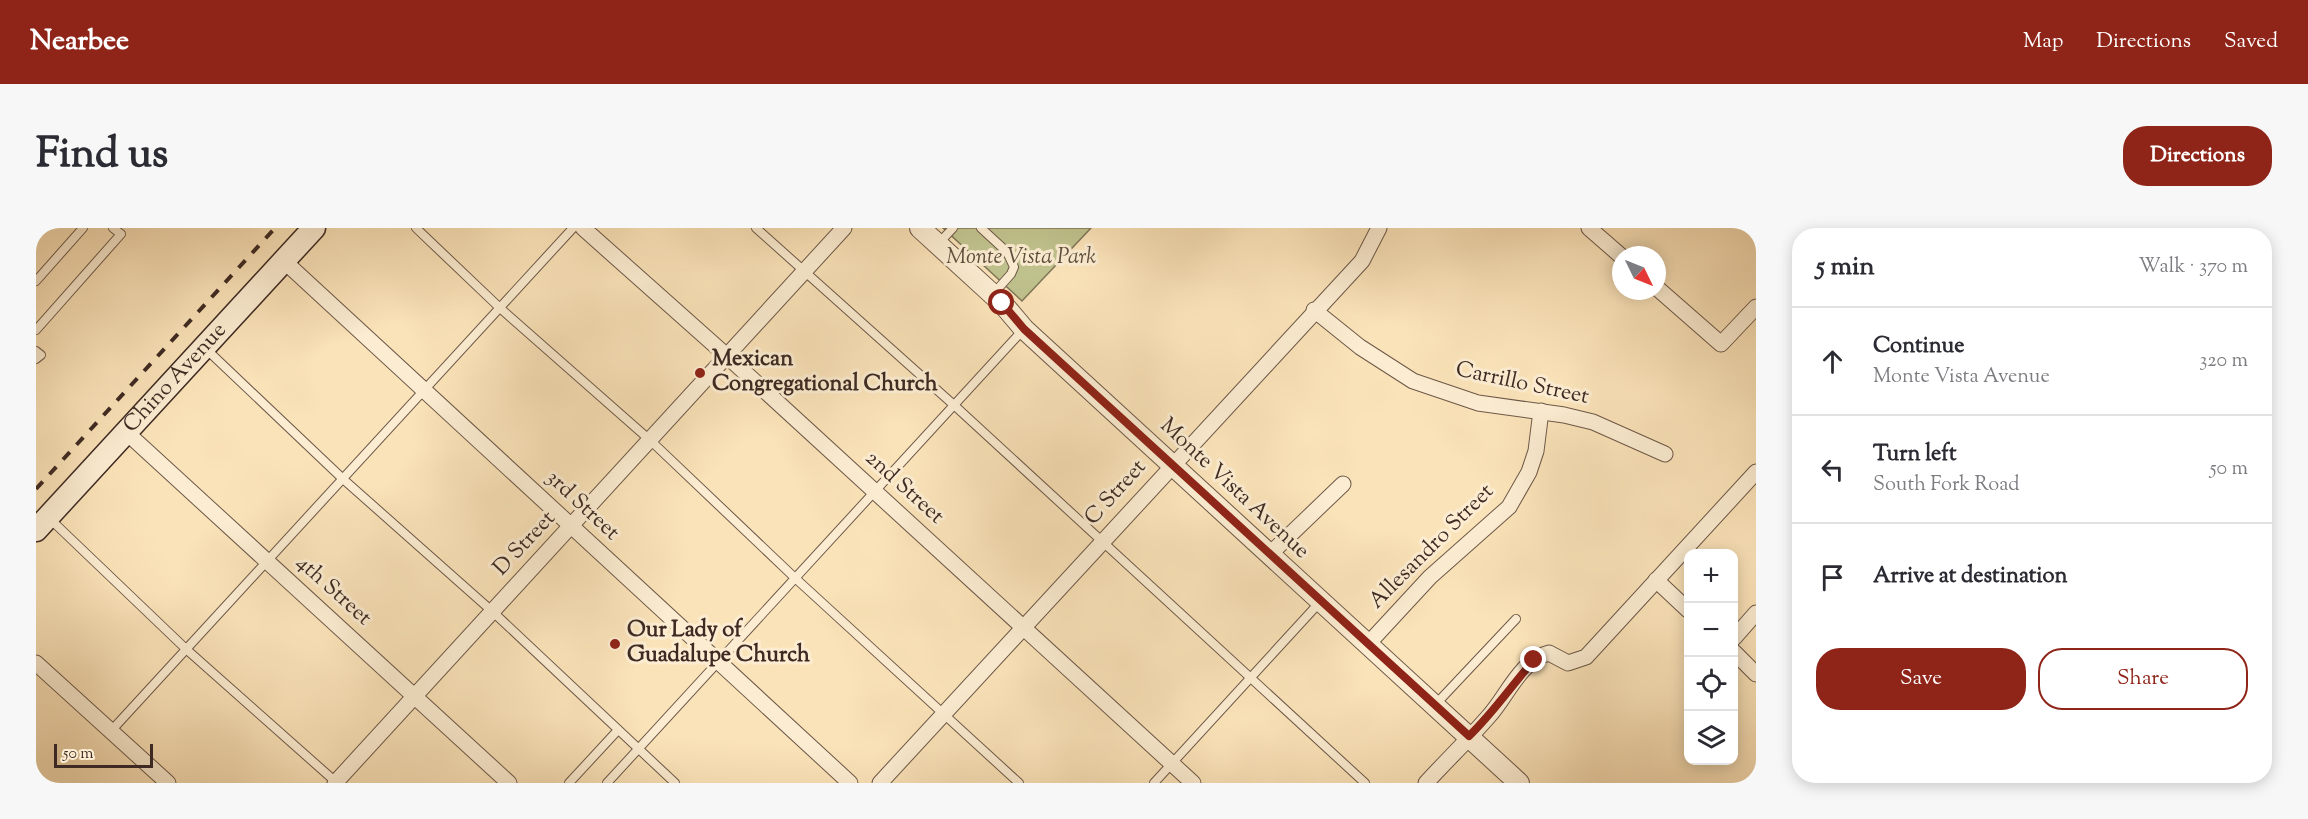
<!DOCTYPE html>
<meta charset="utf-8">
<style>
:root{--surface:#fff;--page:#f7f7f7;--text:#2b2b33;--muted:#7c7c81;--line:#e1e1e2;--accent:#8f2418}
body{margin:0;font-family:"Sorts Mill Goudy",serif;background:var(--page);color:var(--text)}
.controls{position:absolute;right:18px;bottom:18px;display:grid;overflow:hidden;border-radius:12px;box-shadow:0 3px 15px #0003}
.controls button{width:54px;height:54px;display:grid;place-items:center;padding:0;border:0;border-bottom:2px solid var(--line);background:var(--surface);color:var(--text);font:30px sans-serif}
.compass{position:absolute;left:1576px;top:18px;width:54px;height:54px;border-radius:50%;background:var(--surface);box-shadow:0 3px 15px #0003;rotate:133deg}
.scale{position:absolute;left:18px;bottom:15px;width:99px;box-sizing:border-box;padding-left:6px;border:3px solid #3e2a23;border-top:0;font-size:16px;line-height:21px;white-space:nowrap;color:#3e2a23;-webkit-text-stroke:4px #fcedd2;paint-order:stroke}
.stop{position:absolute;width:18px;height:18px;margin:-14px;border:4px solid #8f2418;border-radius:50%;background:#fff}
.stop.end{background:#8f2418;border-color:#fff;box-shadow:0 2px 6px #0008}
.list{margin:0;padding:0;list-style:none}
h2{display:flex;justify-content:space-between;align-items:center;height:78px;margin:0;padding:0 24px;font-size:26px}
h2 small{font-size:20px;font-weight:400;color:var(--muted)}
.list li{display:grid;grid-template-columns:39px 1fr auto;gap:18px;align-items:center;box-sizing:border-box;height:108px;padding:0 24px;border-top:2px solid var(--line)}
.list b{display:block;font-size:22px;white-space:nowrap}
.list p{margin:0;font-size:20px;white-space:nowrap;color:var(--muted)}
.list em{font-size:20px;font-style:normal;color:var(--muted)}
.actions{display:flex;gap:12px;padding:18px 24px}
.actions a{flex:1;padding:14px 0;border:2px solid var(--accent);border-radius:24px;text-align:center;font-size:21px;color:var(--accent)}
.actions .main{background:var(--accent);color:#fff}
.icon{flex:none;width:33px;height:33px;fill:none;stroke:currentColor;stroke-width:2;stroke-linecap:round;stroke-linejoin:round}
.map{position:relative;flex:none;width:1720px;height:555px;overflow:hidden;border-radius:24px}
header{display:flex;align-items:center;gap:36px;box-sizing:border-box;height:84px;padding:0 30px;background:var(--accent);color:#fff}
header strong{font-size:28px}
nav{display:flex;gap:33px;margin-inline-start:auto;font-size:21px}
.intro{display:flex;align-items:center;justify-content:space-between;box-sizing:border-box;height:144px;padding:0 36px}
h1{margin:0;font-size:42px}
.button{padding:15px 27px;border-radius:24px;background:var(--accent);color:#fff;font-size:21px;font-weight:700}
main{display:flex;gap:36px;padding:0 36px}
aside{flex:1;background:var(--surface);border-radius:24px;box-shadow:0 3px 15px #0003}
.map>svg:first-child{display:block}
.green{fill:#c0c38e;stroke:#7f7658;stroke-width:1.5}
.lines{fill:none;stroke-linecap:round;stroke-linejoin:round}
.service-casing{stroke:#6d5848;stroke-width:10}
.minor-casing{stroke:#6d5848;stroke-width:17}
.tertiary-casing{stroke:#6d5848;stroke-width:22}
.secondary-casing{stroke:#3e2a23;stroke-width:25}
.service{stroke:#fcedd2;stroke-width:8}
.minor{stroke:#fcedd2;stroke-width:15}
.tertiary{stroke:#fcedd2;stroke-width:20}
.secondary{stroke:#fcedd2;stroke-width:22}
.rail{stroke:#3e2a23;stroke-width:4;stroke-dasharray:10 10;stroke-linecap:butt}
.route{stroke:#8f2418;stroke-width:8}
.poi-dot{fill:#8f2418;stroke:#fcedd2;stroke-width:2}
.labels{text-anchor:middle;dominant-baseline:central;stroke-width:6;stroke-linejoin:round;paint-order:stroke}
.park-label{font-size:22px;font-style:italic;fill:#5e503e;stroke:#fcedd2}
.poi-label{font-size:22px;font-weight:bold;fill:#3e2a23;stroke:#fcedd2;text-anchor:start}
.street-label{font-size:22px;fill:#3e2a23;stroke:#fcedd2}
</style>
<header>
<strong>Nearbee</strong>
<nav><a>Map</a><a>Directions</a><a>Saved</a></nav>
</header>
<div class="intro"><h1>Find us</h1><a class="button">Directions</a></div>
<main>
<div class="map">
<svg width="1720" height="555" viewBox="0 0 1720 555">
<rect width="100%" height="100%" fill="#fbe3b9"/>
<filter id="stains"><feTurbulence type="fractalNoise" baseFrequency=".00333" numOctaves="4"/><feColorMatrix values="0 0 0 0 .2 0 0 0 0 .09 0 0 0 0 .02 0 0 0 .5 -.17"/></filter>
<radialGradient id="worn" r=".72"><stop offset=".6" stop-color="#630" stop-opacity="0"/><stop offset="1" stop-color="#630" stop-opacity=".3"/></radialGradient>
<path class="green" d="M907,0h148l-69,73z"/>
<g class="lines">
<defs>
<g id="service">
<path d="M380,0l84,80 151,133 143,136 225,206"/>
<path d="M720,0l199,178 410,377"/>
<path d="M945,0l26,24 7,15 -3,7 -17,19"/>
<path d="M902,16l15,-16"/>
<path d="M0,53l47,-53"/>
<path d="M0,102l85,-96 -8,-6"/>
<path d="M169,120l138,131 150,133 182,171"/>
<path d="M0,123l5,4 -5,4"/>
<path d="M13,290l137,131 151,134"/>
<path d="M1399,477l81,-86"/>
<path d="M75,503l462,-503"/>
<path d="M533,555l49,-53"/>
<path d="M571,555l416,-453"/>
<path d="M1118,555l166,-181"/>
</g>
<g id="minor">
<path d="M547,0l145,129 465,426"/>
<path d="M1553,0l32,28"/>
<path d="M248,33l566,522"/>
<path d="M1621,60l64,56 35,-37"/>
<path d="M1278,82l46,37 53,34 65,22 86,12 29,7 72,32"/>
<path d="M90,204l383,351"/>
<path d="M1234,326l73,-70"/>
<path d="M1620,352l32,30"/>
<path d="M1698,410l22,-25"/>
<path d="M1332,416l62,-67 79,-70 20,-35 7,-21 5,-40"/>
<path d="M1698,424l22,22"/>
<path d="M0,435l132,120"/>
<path d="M299,555l509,-555"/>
<path d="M844,555l482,-522 17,-33"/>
<path d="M1390,555c21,-23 43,-44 63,-67 18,-20 32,-56 60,-63l19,10 18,-6 170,-185"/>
</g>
<path id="tertiary" d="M884,0l82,75 22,26 495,454"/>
<g id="secondary">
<path id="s1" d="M0,302l278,-302"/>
</g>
</defs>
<use href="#service" class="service-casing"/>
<use href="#minor" class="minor-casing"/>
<use href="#tertiary" class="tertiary-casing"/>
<use href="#secondary" class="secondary-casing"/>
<use href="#service" class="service"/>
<use href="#minor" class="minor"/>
<use href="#tertiary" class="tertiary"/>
<use href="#secondary" class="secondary"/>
<path class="rail" d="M0,261l239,-261"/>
</g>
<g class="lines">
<path class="route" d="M966,75l22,26 445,407c24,-23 43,-51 65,-76"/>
</g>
<g class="poi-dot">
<circle cx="664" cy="145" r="6"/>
<circle cx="579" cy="416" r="6"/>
</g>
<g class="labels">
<g class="park-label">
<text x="985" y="30">Monte Vista Park</text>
</g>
<g class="poi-label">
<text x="676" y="132">Mexican<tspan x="676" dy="25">Congregational Church</tspan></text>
<text x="591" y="403">Our Lady of<tspan x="591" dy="25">Guadalupe Church</tspan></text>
</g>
<g class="street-label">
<text stroke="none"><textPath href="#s1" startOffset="206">Chino Avenue</textPath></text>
<text transform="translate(1486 156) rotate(12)">Carrillo Street</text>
<text transform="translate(868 260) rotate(42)">2nd Street</text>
<text transform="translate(1198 261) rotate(43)">Monte Vista Avenue</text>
<text transform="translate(1080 265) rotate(-48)">C Street</text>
<text transform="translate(546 278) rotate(43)">3rd Street</text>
<text transform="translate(489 316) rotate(-47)">D Street</text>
<text transform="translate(1396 319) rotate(-45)">Allesandro Street</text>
<text transform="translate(297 363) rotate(42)">4th Street</text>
</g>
</g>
<rect width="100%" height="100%" filter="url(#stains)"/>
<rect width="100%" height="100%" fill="url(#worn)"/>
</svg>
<div class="controls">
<button>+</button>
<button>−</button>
<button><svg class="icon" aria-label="locate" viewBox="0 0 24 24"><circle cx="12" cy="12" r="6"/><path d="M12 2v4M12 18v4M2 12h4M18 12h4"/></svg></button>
<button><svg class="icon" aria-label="layers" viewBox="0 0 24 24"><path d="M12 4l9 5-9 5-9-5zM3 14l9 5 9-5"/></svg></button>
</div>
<svg class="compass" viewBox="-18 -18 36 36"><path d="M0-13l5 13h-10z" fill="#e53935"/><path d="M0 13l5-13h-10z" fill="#7c7c81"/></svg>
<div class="scale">50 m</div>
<div class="stop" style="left:966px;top:75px"></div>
<div class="stop end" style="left:1498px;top:432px"></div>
</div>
<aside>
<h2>5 min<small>Walk · 370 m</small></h2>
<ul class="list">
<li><svg class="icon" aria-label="ahead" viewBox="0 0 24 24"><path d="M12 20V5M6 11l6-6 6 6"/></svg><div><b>Continue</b><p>Monte Vista Avenue</p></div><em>320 m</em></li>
<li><svg class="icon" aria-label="left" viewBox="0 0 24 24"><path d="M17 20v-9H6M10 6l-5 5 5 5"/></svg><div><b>Turn left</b><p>South Fork Road</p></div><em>50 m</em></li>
<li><svg class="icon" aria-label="arrive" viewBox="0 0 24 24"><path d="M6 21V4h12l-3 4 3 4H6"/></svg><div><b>Arrive at destination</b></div></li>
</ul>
<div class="actions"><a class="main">Save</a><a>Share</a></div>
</aside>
</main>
